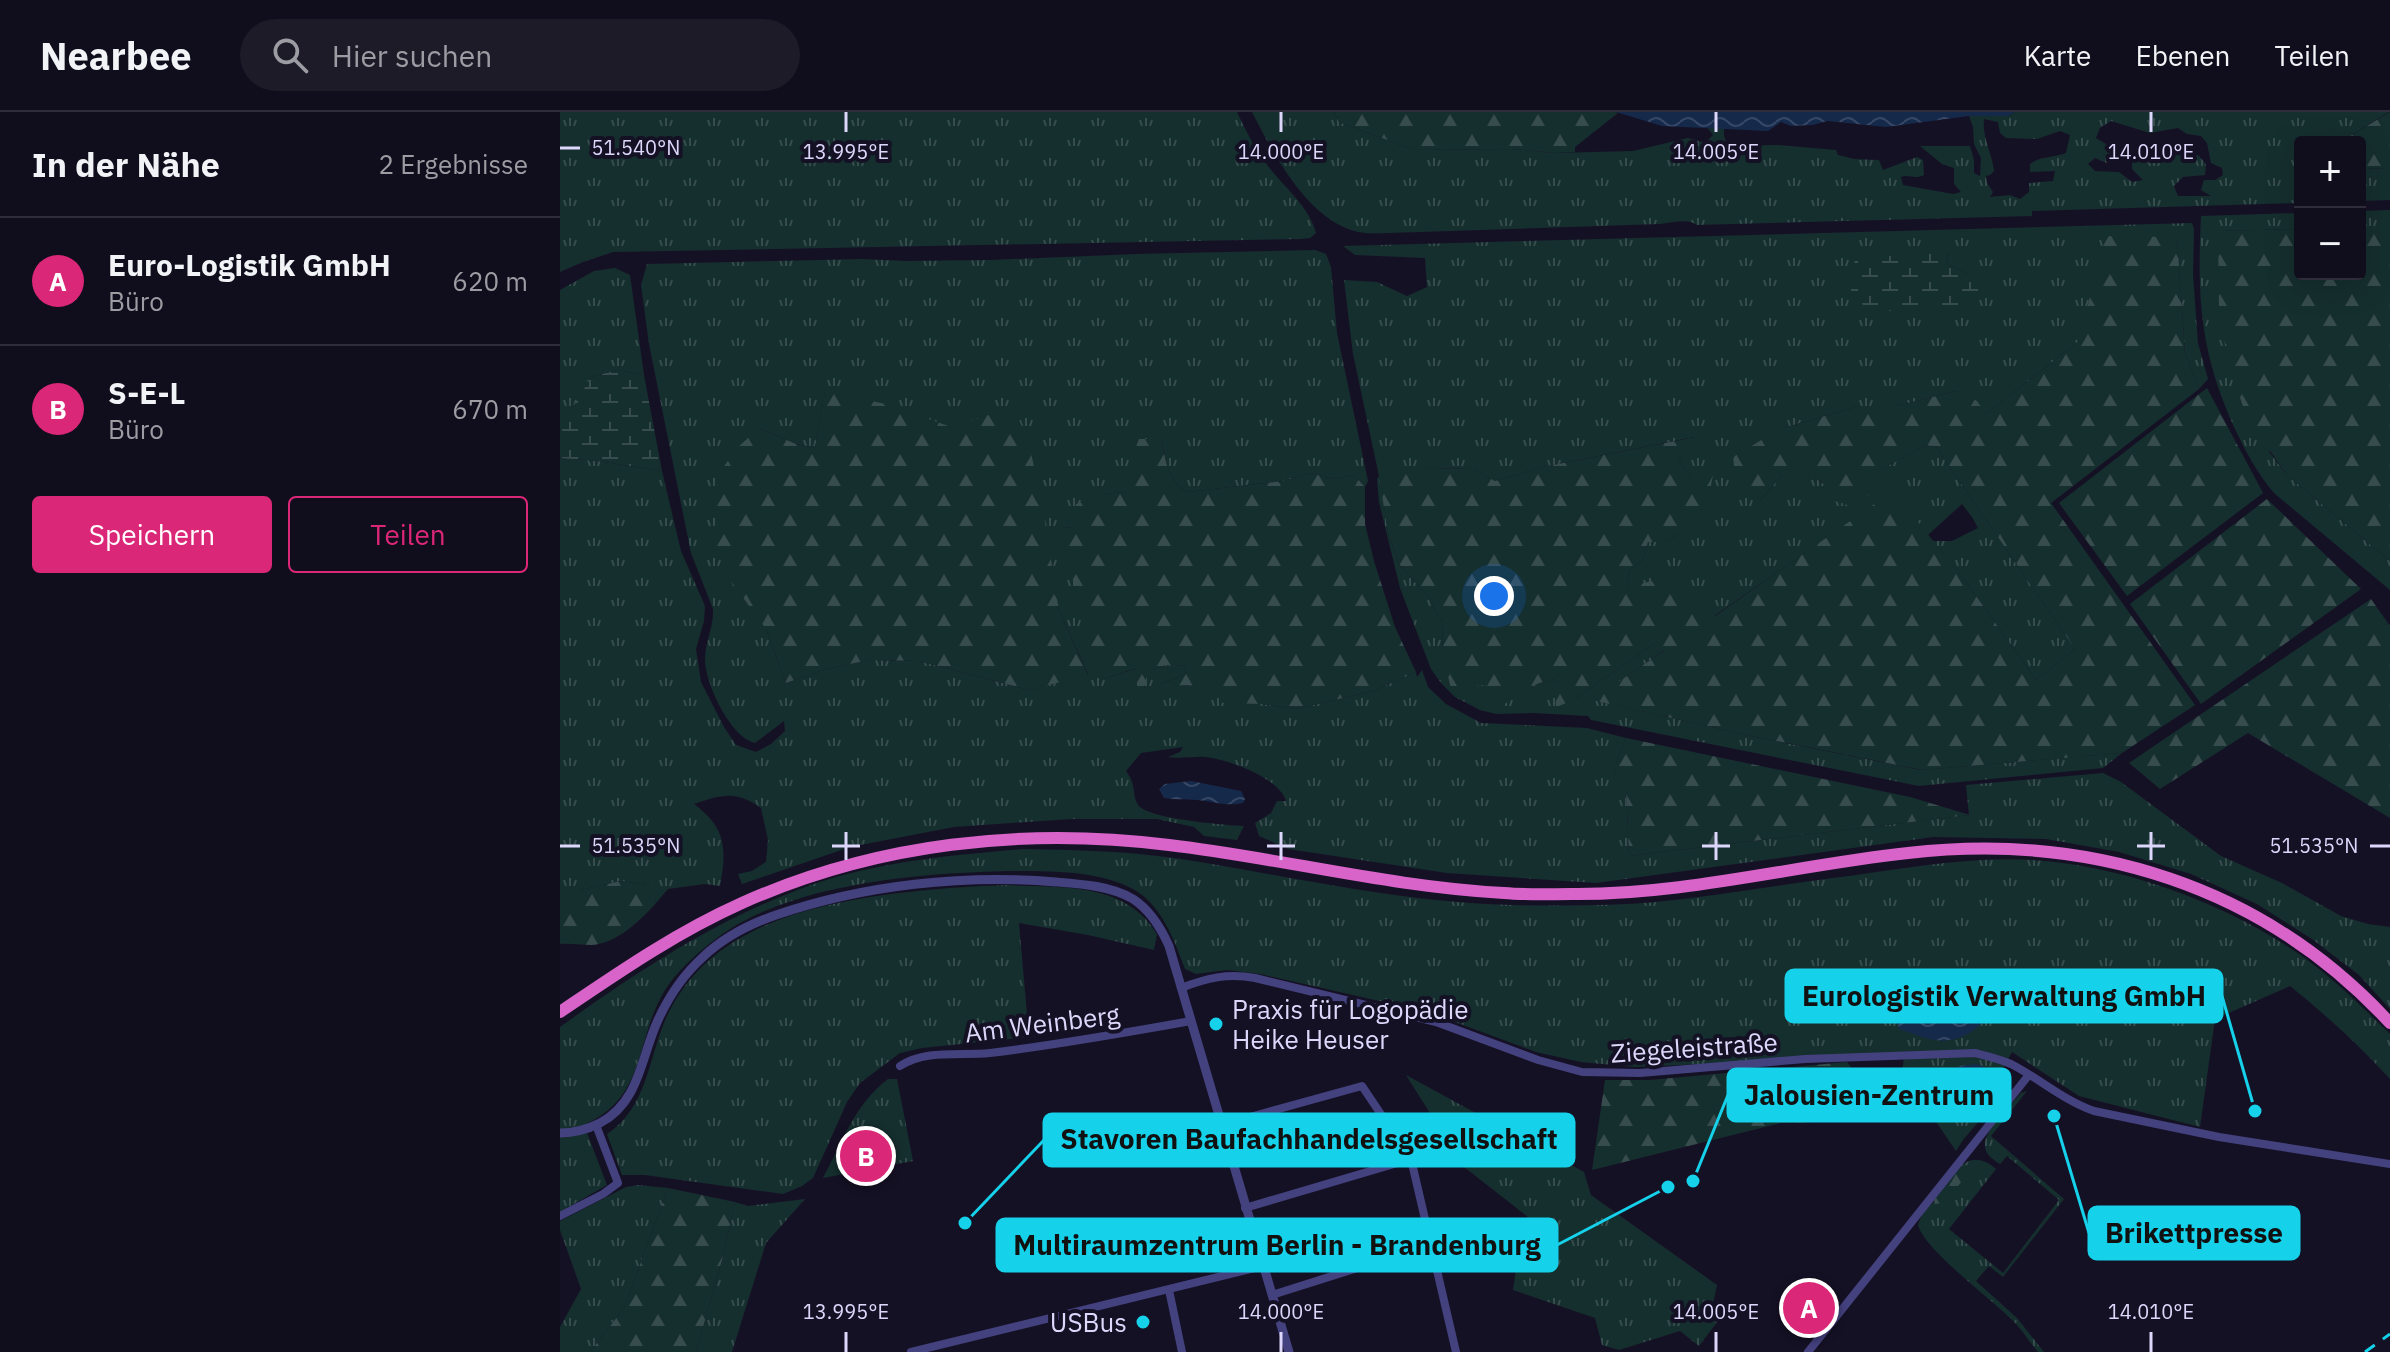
<!DOCTYPE html>
<html lang="de">
<meta charset="utf-8">
<style>
:root{--surface:#100d1c;--page:#1e1b29;--text:#f1f3f6;--muted:#9c9ca3;--line:#302d3b;--accent:#db2777}
body{margin:0;font-family:"IBM Plex Sans",sans-serif;background:var(--page);color:var(--text)}
.controls{position:absolute;right:24px;top:24px;display:grid;overflow:hidden;border-radius:8px;box-shadow:0 8px 32px #0002}
.controls button{width:72px;height:72px;display:grid;place-items:center;padding:0;border:0;border-bottom:2px solid var(--line);background:var(--surface);color:var(--text);font:40px sans-serif}
.you{position:absolute;left:934px;top:484px;width:28px;height:28px;margin:-20px;border:6px solid #fff;border-radius:50%;background:#1a73e8;box-shadow:0 0 0 12px #1a73e833}
.badge{display:grid;place-items:center;width:52px;height:52px;border-radius:50%;background:var(--accent);color:#fff;font-size:26px;font-weight:700}
.pin{position:absolute;translate:-50% -50%;border:4px solid #fff;box-shadow:0 2px 8px #0006}
.list{margin:0;padding:0;list-style:none}
h2{display:flex;justify-content:space-between;align-items:center;height:104px;margin:0;padding:0 32px;font-size:34px}
h2 small{font-size:26px;font-weight:400;color:var(--muted)}
.list li{display:grid;grid-template-columns:52px 1fr auto;gap:24px;align-items:center;box-sizing:border-box;height:128px;padding:0 32px;border-top:2px solid var(--line)}
.list b{display:block;font-size:30px;white-space:nowrap}
.list p{margin:0;font-size:26px;white-space:nowrap;color:var(--muted)}
.list em{font-size:26px;font-style:normal;color:var(--muted)}
.actions{display:flex;gap:16px;padding:24px 32px}
.actions a{flex:1;padding:18px 0;border:2px solid var(--accent);border-radius:8px;text-align:center;font-size:28px;color:var(--accent)}
.actions .main{background:var(--accent);color:#fff}
.icon{flex:none;width:44px;height:44px;fill:none;stroke:currentColor;stroke-width:2;stroke-linecap:round;stroke-linejoin:round}
.map{position:relative;flex:none;width:1830px;height:1240px;overflow:hidden}
header{display:flex;align-items:center;gap:48px;box-sizing:border-box;height:112px;padding:0 40px;background:var(--surface);border-bottom:2px solid var(--line)}
header strong{font-size:38px}
nav{display:flex;gap:44px;margin-inline-start:auto;font-size:28px}
.search{width:560px;height:72px;background:var(--page);display:flex;align-items:center;gap:20px;box-sizing:border-box;padding:0 28px;border-radius:44px;color:var(--muted);font-size:30px}
main{display:flex}
aside{flex:1;background:var(--surface)}
.map>svg:first-child{display:block}
.grass{fill:url(#grass-tufts);fill-rule:evenodd}
.forest{fill:url(#forest-firs)}
.wetland{fill:url(#wetland-marsh)}
.water{fill:url(#water-waves)}
.lines{fill:none;stroke-linecap:round;stroke-linejoin:round}
.minor{stroke:#44417f;stroke-width:8}
.tertiary{stroke:#44417f;stroke-width:9}
.trunk{stroke:#d864ca;stroke-width:12}
.rail{stroke:#16d1ea;stroke-width:3;stroke-dasharray:12 10;stroke-linecap:butt}
.ticks{fill:none;stroke:#ddd8fb;stroke-width:3}
.poi-dot{fill:#16d1ea;stroke:#151125;stroke-width:3}
.labels{text-anchor:middle;dominant-baseline:central;stroke-width:8;stroke-linejoin:round;paint-order:stroke}
.poi-label{font-size:26px;fill:#ddd8fb;stroke:#151125;text-anchor:start}
.street-label{font-size:26px;fill:#ddd8fb;stroke:#151125}
.ticks-label{font-size:20px;text-anchor:middle;fill:#ddd8fb;stroke:#151125;stroke-width:8;stroke-linejoin:round;paint-order:stroke}
.leader{fill:none;stroke:#16d1ea;stroke-width:3}
.callout-dot{fill:#16d1ea;stroke:#151125;stroke-width:3}
.callout{fill:#16d1ea;stroke:#16d1ea;stroke-width:3}
.callout-label{font-size:28px;text-anchor:middle;font-weight:bold;fill:#111}
</style>
<header>
<strong>Nearbee</strong>
<div class="search"><svg class="icon" aria-label="search" viewBox="0 0 24 24"><circle cx="10" cy="10" r="6"/><path d="M15 15l6 6"/></svg>Hier suchen</div>
<nav><a>Karte</a><a>Ebenen</a><a>Teilen</a></nav>
</header>
<main>
<aside>
<h2>In der Nähe<small>2 Ergebnisse</small></h2>
<ul class="list">
<li><span class="badge">A</span><div><b>Euro-Logistik GmbH</b><p>Büro</p></div><em>620 m</em></li>
<li><span class="badge">B</span><div><b>S-E-L</b><p>Büro</p></div><em>670 m</em></li>
</ul>
<div class="actions"><a class="main">Speichern</a><a>Teilen</a></div>
</aside>
<div class="map">
<svg width="1830" height="1240" viewBox="0 0 1830 1240">
<defs>
<pattern id="grass-tufts" width="24" height="20" patternUnits="userSpaceOnUse" patternTransform="scale(2)"><rect width="24" height="20" fill="#152e2e"/><path d="M3 7l-1-3M5 7V3M7 7l1-3M15 17l-1-3M17 17v-4M19 17l1-3" fill="none" stroke="#374c4d"/></pattern>
<pattern id="forest-firs" width="22" height="20" patternUnits="userSpaceOnUse" patternTransform="scale(2)"><rect width="22" height="20" fill="#152e2e"/><path d="M5 1l3.5 6h-7zM16 11l3.5 6h-7z" fill="#374c4d"/></pattern>
<pattern id="wetland-marsh" width="20" height="14" patternUnits="userSpaceOnUse" patternTransform="scale(2)"><rect width="20" height="14" fill="#152e2e"/><path d="M1 5h8M5 5V1M11 12h8M15 12V8" fill="none" stroke="#374c4d"/></pattern>
<pattern id="water-waves" width="16" height="10" patternUnits="userSpaceOnUse" patternTransform="scale(2)"><rect width="16" height="10" fill="#15294b"/><path d="M0 5q4-4 8 0t8 0" fill="none" stroke="#374766"/></pattern>
</defs>
<rect width="100%" height="100%" fill="#151125"/>
<g class="grass">
<path d="M0,0h677c8,17 17,35 28,50 16,23 44,43 51,71l-6,5 -9,1 -688,13 -30,10 -23,10z"/>
<path d="M692,0h82l5,10 75,28 99,-1 41,4 79,-2 55,-13 17,5 8,-8 -6,-8 17,1v8l4,10 49,-1 59,5 2,5 16,4 25,1 4,10 34,-13 6,3 1,15c-11,5 -14,-1 -23,2l2,8 50,9 8,-2 -7,-8v-16l-12,-4 -22,-18h50l4,14v13l6,3 1,-18 -7,-14 -1,-17 -4,-11h39l7,-4h374l-49,30h-40v61l-268,8v5l-335,9c-10,-7 -26,-2 -37,-1l-271,9c-10,0 -21,1 -31,-1 -50,-11 -85,-79 -106,-120zM1424,7l14,3 2,11 6,5 31,1 23,-8 10,4 -4,18c-14,5 -25,3 -36,11v8l25,-1 -2,10 -24,2v9l-9,7 -10,-4 -20,2 3,-5 -6,-9 -1,-7 4,-1 4,-4c-2,-18 -12,-33 -10,-52zM1551,9l39,12 28,-5 9,6 14,2 6,7 4,20 11,5 1,7 -8,5h-11l-3,10 10,6h-33l-4,-10 9,-9 22,-2 1,-11 -8,-9 -16,-1 -50,7v8l11,11 -11,2 -13,-10 -24,-1 -7,-7 7,-6 12,5 14,-10 -25,-15 4,-10z"/>
<path d="M1830,56v32l-30,1v-32z"/>
<path d="M1830,98v17h-30v-16z"/>
<path d="M1740,101v16l-82,2 52,222 17,22 103,86v29l-116,-97c-17,-20 -28,-41 -39,-64 -35,-77 -38,-130 -34,-213z"/>
<path d="M1632,111l2,6 -1,46 5,68 10,36 -9,10 -14,-36 -8,-115 -98,103 -93,73 -30,-23 -59,15h-38l-79,23 -22,74 25,-29h25l20,12 42,6 12,-9v-14l44,-24 10,2 139,202 -39,31 -72,-101 -31,-38h19l26,-13 -6,-11 -10,-13 -34,31 -35,-43 -179,124 -87,-28 2,-18 13,-9 6,-19h18l12,-8 13,-17v-40l-12,-15 15,-25 -151,30 -48,14 -22,-12 -41,-1 -52,9 8,56 11,31 29,33 15,26 -1,31 45,31 9,29 14,-17 16,-10 26,-8 10,4 12,17 79,-56 13,5 -73,51 158,36 170,34 201,-17 -19,15 -184,18 -328,-66 -3,-4 -54,-3 -38,1 -16,-4 -25,-13 -14,-14 -10,-14 -31,-81 -21,-86 -2,-23 2,-3 -26,-122 -9,-74 33,2 30,14 20,-9 -2,-29 -70,-3 -12,-9zM1389,140l-3,11 24,12 -119,1z"/>
<path d="M755,138l11,4 5,13 6,66 31,148 -3,6 -11,-12 -20,4 -23,-6 -28,8 -96,11c-20,-11 -21,-32 -26,-53l-33,31 -1,22 -24,2 -31,34 -7,-1 38,152 35,-11 6,23 2,-19 20,-7 20,1 -1,8 -24,10 39,2 62,18 34,5 77,-18 43,-19 1,5 5,-7 6,17 18,17 35,19 106,5 39,10 -10,25 -1,26 11,-1 3,68 340,-41 -3,-30 137,-12 18,9 100,74 61,27 59,33 27,8 22,3v82l-31,-34 -47,-36 -55,-35 -66,-30 -72,-22 -73,-13 -113,-2 -337,46 -149,-10 -159,-24 -29,-13 -4,-13 16,-10 6,-12h9c-7,-23 -56,-41 -80,-44 -13,-1 -25,2 -38,0l12,-5 3,-5 -42,6 -15,18c2,3 5,7 6,11 3,8 1,17 7,24 11,13 85,19 105,20l-7,14 -33,-4 -10,-9 -37,-8h-86l-117,8 -104,20 -108,37 -4,-10 14,-3 14,-9 2,-22 -7,-32c-26,-18 -39,-13 -67,-4 32,24 33,44 26,82l-15,-2 -37,5 -12,14 -3,-17 -32,-5 -41,9h-20v-432l38,3 64,10 19,80 24,55 -1,15 -8,28 5,33 23,45 12,18 20,7 15,-8 14,-13 -1,-10 -29,22c-25,-6 -50,-60 -50,-84 0,-17 9,-32 8,-50l-22,-56 -42,-209 -8,-59 6,-21 216,-5 43,2 84,-1 146,-6zM265,280l126,35 100,139 8,44 29,64 -59,16 -110,-29 -50,-1 -42,9 -41,14 -20,-54 -7,-201 37,16 19,4z"/>
<path d="M55,156l15,7 14,100 -27,-5 -26,7 -16,28 -15,12v-127l34,-19z"/>
<path d="M464,737c50,1 100,2 150,9 112,17 225,45 339,47 48,1 96,1 143,-3 59,-6 118,-16 177,-24 65,-8 133,-22 199,-18 87,5 188,41 261,90 35,23 66,54 97,84v45c-31,-34 -64,-64 -100,-93l-75,33 -15,108 -121,-31 -67,-44 -10,19c7,6 7,9 4,18l-43,51 -7,11 -54,-79 2,-14 31,-4 -301,13 -53,-5 -45,-10 -108,-40 -168,-38 -33,-4 -31,4 -11,-5c-11,-29 -23,-64 -52,-80 -35,-19 -85,-18 -125,-18 -87,2 -214,12 -287,64 -20,15 -42,33 -56,55 -31,51 -17,106 -81,135l23,60 -47,27v-185c81,-58 160,-110 254,-143 68,-23 140,-29 210,-35z"/>
<path d="M447,773c54,3 118,-4 150,49l-3,16 -66,-15 -69,-12 10,114 -107,11 -22,5 -40,30 -13,19 -34,76 -11,8 -19,8 -138,-19h-23l-15,-41c39,-26 41,-71 57,-111 38,-92 138,-117 227,-129 39,-5 77,-8 116,-9z"/>
<path d="M846,963l178,97 7,23 126,90 -4,19 11,9 -25,33 -19,-15 -61,19 -17,-5 -7,-27 -82,-28 10,-68 5,-5 -83,-65 8,-2z"/>
<path d="M328,967h9l16,82 -90,17c19,-36 32,-74 65,-99z"/>
<path d="M1467,979l-36,45 73,63 -61,78 -14,-11 -13,15 41,37 27,34h-6c-9,-11 -17,-24 -28,-34 -20,-20 -86,-69 -92,-93 4,-15 16,-25 29,-32v-4h8l10,-22 -5,-1c14,-10 24,-7 36,3l-47,60 54,44 56,-73 -52,-44 -7,8c-8,-5 -16,-10 -15,-21 1,-14 27,-39 36,-50z"/>
<path d="M78,1073l30,3 -44,120 -34,44h-30v-25l21,-38 -21,-59v-9l66,-34z"/>
<path d="M245,1087l-39,44 -34,109h-36l26,-92 13,-58 13,4z"/>
</g>
<g class="forest">
<path d="M774,0h282l2,1 -43,34v5l-21,1 -41,-4 -99,1 -75,-28z"/>
<path d="M1830,0v56l-30,1v-27h-20z"/>
<path d="M1800,115h30v334l-103,-86 -39,-55 -19,-53 -10,-56 -1,-80 82,-2v45h60z"/>
<path d="M1545,124l72,1 8,116 14,36 -148,114 144,202 -73,48 -200,17 -171,-34 -159,-36 73,-50 -12,-6 -79,56 -18,7 -1,-14 7,-10 -10,-4c-28,9 -37,12 -56,35l-12,-9 2,-20 -35,3 -9,-34 1,-31 -15,-26 -29,-33 -11,-31 -9,-57 53,-8 41,1 22,12 48,-14 152,-30 -16,25 12,15 22,-2 -5,26 -30,33 -12,8h-18l-6,19 -13,9 -2,18c12,-3 26,-9 38,-9 22,0 38,22 50,37l178,-125 71,88 72,101 39,-31 -139,-202 -10,-2 -44,24v14l-28,24 -19,-6c-12,-26 -26,-27 -52,-27l-25,29 -21,-11 -4,-35 47,-28 79,-23h38l59,-15 21,10 9,13 93,-73z"/>
<path d="M1647,276l56,105 -136,103 -68,-93z"/>
<path d="M265,279l65,14 61,22 63,-20 15,38 12,52 18,113 29,65 -59,15 -110,-29 -50,-1 -42,9 -41,14 -20,-54 -41,-56 -11,-35 4,-63 19,-27 22,-20 37,16 19,4z"/>
<path d="M579,327h22c5,21 6,42 26,53l96,-11 28,-8 23,6 20,-4 11,12v37l9,37 21,66 21,45 -43,19 -77,18 -34,-5 -39,-1c-19,-24 -36,-16 -64,-18l26,-11 1,-8 -20,-1 -19,7 -3,19 -7,-4v-19l-34,11 -25,-72 -14,-80 8,1 4,-24 27,-10 24,-2v-22z"/>
<path d="M1707,387l94,90 -160,115 -71,-100z"/>
<path d="M1811,487l19,27v192l-142,-85 -88,56 -31,-26z"/>
<path d="M1066,626l284,59 60,18 -341,41 -3,-67h-12l2,-26z"/>
<path d="M61,769l33,5 2,17c-16,18 -39,40 -64,42 -10,0 -21,-2 -32,-1v-54h20z"/>
<path d="M1287,950l7,9 -41,51 -32,1 -189,47 13,-90h45z"/>
<path d="M1410,1053l3,2 -18,23 -8,-1 1,9 -6,5 -7,1 -1,-4 26,-34z"/>
<path d="M108,1076l67,14 -13,58 -26,92h-106l34,-44z"/>
</g>
<g class="wetland">
<path d="M1389,139l-3,12 24,12 23,17 -44,17 -70,2 -28,-11v-24l4,-17z"/>
<path d="M57,258l27,5 18,96 -64,-10 -38,-3v-41l15,-13 16,-27z"/>
</g>
<g class="water">
<path d="M1056,0h399l-7,4h-39l-83,11 -58,-6 -16,4 -21,1 -10,-4 -13,9 -106,-5z"/>
<path d="M631,669l50,10 4,8 -2,4c-16,4 -30,-2 -46,-3 -11,-1 -21,0 -33,-2l-5,-9 6,-5z"/>
<path d="M1409,884l14,8 4,11c-7,12 -12,15 -24,21 -23,11 -42,0 -64,-7l-4,-15 14,-15z"/>
<path d="M1416,952c14,6 26,8 25,26l-24,19 -27,11 -15,-12 -2,-17 27,-25z"/>
</g>
<g class="lines">
<g class="minor">
<path d="M621,876c26,-10 46,-15 74,-10l181,44 102,38 44,12 58,1 165,-14 170,-6c12,3 25,6 36,11 29,15 52,36 83,47l125,26 171,27"/>
<path d="M340,954c26,-17 60,-10 90,-13 67,-8 134,-20 201,-32"/>
<path d="M661,1013l141,-39 49,73 45,193"/>
<path d="M685,1096l166,-49"/>
<path d="M0,1104l43,-22 15,-11 -22,-58"/>
<path d="M609,1178l13,62"/>
<path d="M712,1183l158,-50"/>
<path d="M351,1240l352,-86"/>
<path d="M1248,1240l220,-276"/>
</g>
<path class="tertiary" d="M0,1021c15,0 28,-4 40,-10 40,-21 41,-67 58,-103 11,-24 25,-45 45,-63 20,-19 47,-33 73,-42 88,-30 188,-41 280,-33 26,2 55,4 77,17 17,11 28,29 36,47l120,406"/>
<path class="trunk" d="M0,900c59,-40 117,-80 182,-109 134,-60 282,-76 427,-58 111,13 222,42 335,48 22,2 45,1 68,1 113,1 224,-29 336,-41 183,-21 356,33 482,170"/>
<path class="rail" d="M1805,1240l25,-18"/>
</g>
<path class="ticks" d="M286,0v20M721,0v20M1156,0v20M1591,0v20M0,36h20M286,720v28M721,720v28M1156,720v28M1591,720v28M0,734h20M272,734h28M707,734h28M1142,734h28M1577,734h28M1810,734h20M286,1220v20M721,1220v20M1156,1220v20M1591,1220v20"/>
<g class="poi-dot">
<circle cx="656" cy="912" r="8"/>
<circle cx="583" cy="1210" r="8"/>
</g>
<g class="labels">
<g class="poi-label">
<text x="672" y="897">Praxis für Logopädie<tspan x="672" dy="30">Heike Heuser</tspan></text>
<text x="567" y="1210" text-anchor="end">USBus</text>
</g>
<g class="street-label">
<text transform="translate(482 911) rotate(-7)">Am Weinberg</text>
<text transform="translate(1134 935) rotate(-4)">Ziegeleistraße</text>
</g>
</g>
<g class="ticks-label">
<text x="76" y="43">51.540°N</text>
<text x="286" y="47">13.995°E</text>
<text x="721" y="47">14.000°E</text>
<text x="1156" y="47">14.005°E</text>
<text x="1591" y="47">14.010°E</text>
<text x="76" y="741">51.535°N</text>
<text x="1754" y="741">51.535°N</text>
<text x="286" y="1207">13.995°E</text>
<text x="721" y="1207">14.000°E</text>
<text x="1156" y="1207">14.005°E</text>
<text x="1591" y="1207">14.010°E</text>
</g>
<path class="leader" d="M1695 999L1662 884M1133 1069L1168 983M405 1111L484 1028M1494 1004L1529 1121M1108 1075L997 1133"/>
<g class="callout-dot">
<circle cx="1695" cy="999" r="8"/>
<circle cx="1133" cy="1069" r="8"/>
<circle cx="405" cy="1111" r="8"/>
<circle cx="1494" cy="1004" r="8"/>
<circle cx="1108" cy="1075" r="8"/>
</g>
<g class="callout">
<rect x="1226" y="858" width="436" height="52" rx="8"/>
<rect x="1168" y="957" width="282" height="52" rx="8"/>
<rect x="484" y="1002" width="530" height="52" rx="8"/>
<rect x="1529" y="1095" width="210" height="52" rx="8"/>
<rect x="437" y="1107" width="560" height="52" rx="8"/>
</g>
<g class="callout-label">
<text x="1444" y="894">Eurologistik Verwaltung GmbH</text>
<text x="1309" y="993">Jalousien-Zentrum</text>
<text x="749" y="1037">Stavoren Baufachhandelsgesellschaft</text>
<text x="1634" y="1131">Brikettpresse</text>
<text x="717" y="1143">Multiraumzentrum Berlin - Brandenburg</text>
</g>
</svg>
<div class="controls">
<button>+</button>
<button>−</button>
</div>
<div class="you"></div>
<div class="pin badge" style="left:1249px;top:1196px">A</div>
<div class="pin badge" style="left:306px;top:1044px">B</div>
</div>
</main>
